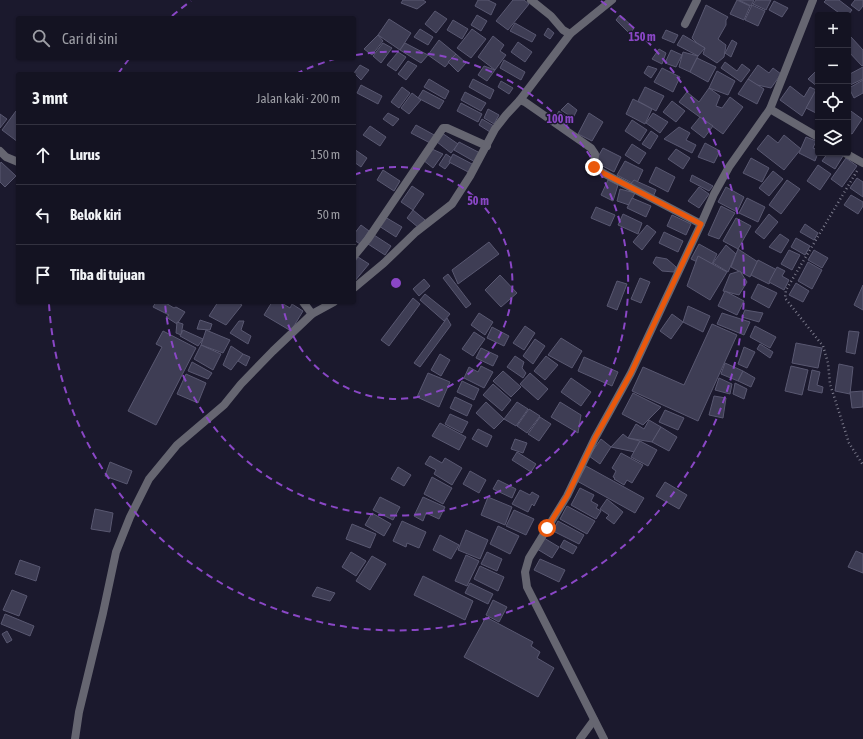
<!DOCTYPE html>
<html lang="id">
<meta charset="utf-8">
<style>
:root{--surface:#141322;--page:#1d1c2a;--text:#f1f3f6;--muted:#9d9ea5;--line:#333240}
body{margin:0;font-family:"Asap Condensed",sans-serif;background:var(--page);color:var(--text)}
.controls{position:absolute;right:12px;top:12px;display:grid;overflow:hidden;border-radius:4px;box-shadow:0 1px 3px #0004}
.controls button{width:36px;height:36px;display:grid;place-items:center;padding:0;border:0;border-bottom:1px solid var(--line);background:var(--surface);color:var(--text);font:20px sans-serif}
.stop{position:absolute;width:12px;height:12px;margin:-9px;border:3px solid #ea580c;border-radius:50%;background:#fff}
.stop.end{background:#ea580c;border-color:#fff;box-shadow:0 1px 4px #0008}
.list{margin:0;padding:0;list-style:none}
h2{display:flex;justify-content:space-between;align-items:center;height:52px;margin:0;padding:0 16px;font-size:17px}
h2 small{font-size:13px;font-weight:400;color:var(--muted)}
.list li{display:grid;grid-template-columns:26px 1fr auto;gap:12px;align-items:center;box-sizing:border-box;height:60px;padding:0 16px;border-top:1px solid var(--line)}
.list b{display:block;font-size:15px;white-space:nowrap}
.list em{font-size:13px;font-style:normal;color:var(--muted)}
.icon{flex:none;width:22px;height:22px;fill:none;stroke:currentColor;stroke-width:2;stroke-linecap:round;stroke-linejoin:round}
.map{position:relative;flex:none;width:863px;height:739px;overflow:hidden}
.search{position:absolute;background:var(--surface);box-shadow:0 1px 3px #0004;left:16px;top:16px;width:340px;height:44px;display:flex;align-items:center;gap:10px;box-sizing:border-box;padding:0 14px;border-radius:4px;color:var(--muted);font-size:15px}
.panel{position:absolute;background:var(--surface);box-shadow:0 1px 3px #0004;left:16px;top:72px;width:340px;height:232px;border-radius:4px}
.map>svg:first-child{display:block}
.building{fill:#3e3d54;stroke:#595871}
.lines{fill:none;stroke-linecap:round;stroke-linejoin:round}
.path{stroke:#7a798a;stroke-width:2.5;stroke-dasharray:1 3;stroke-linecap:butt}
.minor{stroke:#666671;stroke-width:8}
.route{stroke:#ea580c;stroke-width:5}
.ring{fill:none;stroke:#8a47c6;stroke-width:2;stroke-dasharray:7 5}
.centre{fill:#8a47c6;stroke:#1b192d;stroke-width:2}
.ring-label{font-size:12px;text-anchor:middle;font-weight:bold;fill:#8a47c6;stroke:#1b192d;stroke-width:3;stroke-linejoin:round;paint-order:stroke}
</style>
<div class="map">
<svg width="863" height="739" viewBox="0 0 863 739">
<rect width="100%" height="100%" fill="#1b192d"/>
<g class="building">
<path d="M403,0h20l3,2 -9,7 -16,-6z"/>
<path d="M478,0h10l8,4 -5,11 -16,-9z"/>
<path d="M513,0h11l5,4 -21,26 -12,-9z"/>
<path d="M737,0l13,6 -6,14 -14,-6z"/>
<path d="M739,0h15l-3,6z"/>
<path d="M756,0h15l-5,10 -13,-6z"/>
<path d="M826,0h13l13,10 -4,5h-6l-18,-13z"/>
<path d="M855,0h8v6l-4,5 -8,-6z"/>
<path d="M774,1l14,7 -6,9 -13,-7z"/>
<path d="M706,5l22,12 -2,3v5l-8,14 8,6 -2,12 -7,6 -14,-9 2,-6 -8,-5 -5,-5z"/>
<path d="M752,5l13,6 -7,15 -13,-6z"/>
<path d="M435,11l12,8 -11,14 -11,-9z"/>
<path d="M477,15l10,6 -6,10 -10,-6z"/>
<path d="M620,15l14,13 -4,6 -14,-14z"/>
<path d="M389,19l22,14 -11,17 -22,-15z"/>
<path d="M453,20l15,9 -6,10 -15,-9z"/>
<path d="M515,23l21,12 -4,7 -22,-11z"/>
<path d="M548,28l6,5 -4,6 -6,-4z"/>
<path d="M420,29l13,8 -5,8 -14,-8z"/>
<path d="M472,29l14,10 -15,19 -14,-10z"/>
<path d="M666,30l12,5 -4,8 -12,-5z"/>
<path d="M378,35l5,6 -11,14 -8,-6z"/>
<path d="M683,35l22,13 -7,8 -21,-11z"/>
<path d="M493,36l11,9 -4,6 6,4 -11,15 -17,-13z"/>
<path d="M851,37l12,13v15l-1,1 -14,-15v-11z"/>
<path d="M439,40l17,14 -11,13 -17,-12z"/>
<path d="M732,40l5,3 -6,14 -6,-4z"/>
<path d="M518,42l14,10 -7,10 -14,-10z"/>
<path d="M383,43l9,5 -11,15 -8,-7z"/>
<path d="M405,43l23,12 -7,8 -21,-13z"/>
<path d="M659,49l7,4 -4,11 -10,-5z"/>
<path d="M671,50l11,5 -6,12 -11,-4z"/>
<path d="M398,52l8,5 -10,14 -9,-6z"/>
<path d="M683,52l15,4 -8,16 -11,-5z"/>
<path d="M456,54l10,9 -8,9 -10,-10z"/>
<path d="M697,58l19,9 -8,15 -18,-10z"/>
<path d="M504,60l21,12 -4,8 -21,-12z"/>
<path d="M408,61l9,5 -11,14 -8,-6z"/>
<path d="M725,62l12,9 5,-7 8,6 -9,12 -20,-14z"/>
<path d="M360,65l9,5 -8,10 -7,-7z"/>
<path d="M758,65l11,8 4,-5 8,6 -10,14 -14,-3 -9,-6z"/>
<path d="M484,66l11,4 -8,11 -9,-6z"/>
<path d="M648,66l9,3 -6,9 -7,-5z"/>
<path d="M863,67v12l-15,7v-11z"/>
<path d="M662,68l18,9 -7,15 -19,-10z"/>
<path d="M817,70l1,1v16l-10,-8z"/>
<path d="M717,71l18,10 -7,14 -19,-7z"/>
<path d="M429,79l20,12 -4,8 -21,-12z"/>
<path d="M473,79l21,11 -4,9 -21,-12z"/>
<path d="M748,79l16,10 -7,15 -19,-10z"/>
<path d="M863,80v13l-9,5 -5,-10z"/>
<path d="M501,81l12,7 -4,6 -11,-7z"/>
<path d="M361,85l21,11 -4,8 -21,-11z"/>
<path d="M790,86l14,11 6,-10 6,3 -14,26 -22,-16z"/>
<path d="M402,87l8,6 -11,15 -8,-6z"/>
<path d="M645,87l19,9 -8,15 -18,-10z"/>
<path d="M709,88l11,8 -4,10 6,2 8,-11 13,10 -20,27 -44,-32 8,-10 12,10z"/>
<path d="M423,90l21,11 -5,8 -21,-11z"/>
<path d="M816,90l2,2v18l-2,3 -10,-5z"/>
<path d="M465,92l21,11 -5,8 -20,-11z"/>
<path d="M412,93l9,7 -12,14 -8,-6z"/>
<path d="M633,99l19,10 -7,15 -19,-10z"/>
<path d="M672,101l13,10 -9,11 -13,-10z"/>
<path d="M461,103l21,11 -4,8 -21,-11z"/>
<path d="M568,103l9,7 -4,8 -12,-8z"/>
<path d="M488,109l11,6 -5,9 -10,-6z"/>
<path d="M848,109l14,10 -10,15 -4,-2z"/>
<path d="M16,111l2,1v30l-16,-12z"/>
<path d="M559,111l11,9 -4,7 -11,-9z"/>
<path d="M388,113l11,6 -6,7 -10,-7z"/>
<path d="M589,113l14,9 -11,19 -14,-7z"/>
<path d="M653,113l15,9 -8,11 -14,-10z"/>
<path d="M0,114l7,5 -7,9z"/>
<path d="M700,117l13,9 -9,12 -13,-10z"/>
<path d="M482,119l12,7 -4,6 -11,-7z"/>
<path d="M632,120l15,10 -7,11 -15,-10z"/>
<path d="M416,125l20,11 -4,8 -21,-11z"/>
<path d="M370,126l16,11 -6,9 -17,-11z"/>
<path d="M679,127l11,6 -4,7 10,5 -4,8 -28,-14z"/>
<path d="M651,131l7,5 -8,13 -8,-5z"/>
<path d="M442,133l16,11 -7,9 -14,-11z"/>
<path d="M768,135l10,8 6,-8 17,14 -17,21 -27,-21z"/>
<path d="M806,137l10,4 -3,7 5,2v3l-3,8 -16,-8z"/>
<path d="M459,142l21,11 -5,9 -21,-12z"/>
<path d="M705,143l15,8 -6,12 -16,-6z"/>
<path d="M632,144l14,9 -7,11 -14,-9z"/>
<path d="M603,148l18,9 -7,15 -19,-10z"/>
<path d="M354,149l13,9 -6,9 -7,-5z"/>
<path d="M432,149l11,5 -10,14 -10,-8z"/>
<path d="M676,149l14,9 -7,11 -15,-10z"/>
<path d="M828,153h10l5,3 -8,13 -13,-8z"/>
<path d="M446,154l7,5 -8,10 -6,-4z"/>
<path d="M453,154l21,11 -4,8 -21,-11z"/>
<path d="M751,158l18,10 -7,14 -19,-9z"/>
<path d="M846,158l11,8 -15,21 -11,-8z"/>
<path d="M625,161l18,9 -7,15 -19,-10z"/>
<path d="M1,162l15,14 -11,11 -5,-5v-18z"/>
<path d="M818,165l13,9 -11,16 -13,-9z"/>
<path d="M656,167l19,10 -7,15 -19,-10z"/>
<path d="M383,170l17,11 -6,10 -17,-11z"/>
<path d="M773,171l10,8 -14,17 -10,-8z"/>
<path d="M692,175l21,11 -4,5 -19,-10z"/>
<path d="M857,178l6,4v15l-13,-9z"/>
<path d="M608,180l10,5 -5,16 -12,-6z"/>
<path d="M634,180l22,10 -3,7 -23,-12z"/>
<path d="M787,180l13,9 -19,25 -12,-9z"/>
<path d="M412,186l12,8 -11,16 -12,-8z"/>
<path d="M699,187l10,7 -10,14 -11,-7z"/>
<path d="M726,187l18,10 -7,15 -19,-10z"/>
<path d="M620,189l15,4 -6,12 -12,-4z"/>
<path d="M851,195l12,7v4l-5,8 -14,-9z"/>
<path d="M632,198l19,8 -5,11 -19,-9z"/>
<path d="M747,198l18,9 -7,15 -19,-9z"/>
<path d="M721,206l14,7 -16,26 -11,-4z"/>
<path d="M596,207l19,8 -5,11 -19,-8z"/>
<path d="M413,210l12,10 -6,8 -12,-10z"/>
<path d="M623,214l19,9 -4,11 -20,-9z"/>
<path d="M769,214l9,8 -14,17 -9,-7z"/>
<path d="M672,215l19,9 -5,11 -19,-9z"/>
<path d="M385,217l17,10 -6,10 -17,-11z"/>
<path d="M736,218l15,8 -13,23 -15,-8z"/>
<path d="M805,224l13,9 -4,7 -14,-8z"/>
<path d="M361,225l8,6 -9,13 -6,-4v-6z"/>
<path d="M647,225l9,7 -14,18 -9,-8z"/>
<path d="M664,232l19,9 -5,11 -19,-9z"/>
<path d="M780,234l9,6 -8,13 -12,-6z"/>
<path d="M374,235l17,11 -6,9 -17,-11z"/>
<path d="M796,238l14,8 -5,9 -14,-8z"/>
<path d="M489,242l10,12 -41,30 -6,-14z"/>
<path d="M699,244l18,10 -7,14 -19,-9z"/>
<path d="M726,245l10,9 -8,18 -15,-9z"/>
<path d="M738,249l20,13 -8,15 -19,-10z"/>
<path d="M789,250l11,5 -8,15 -11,-6z"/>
<path d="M814,250l14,8 -6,10 -14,-8z"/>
<path d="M698,256l29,16 -17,28 -23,-14z"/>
<path d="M358,257l11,7 -15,18v-19z"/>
<path d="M656,257l11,2 9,8 -2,5 -12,-1 -9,-8z"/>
<path d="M758,260l19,10 -8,14 -18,-9z"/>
<path d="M808,262l14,8 -10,19 -14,-8z"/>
<path d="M777,267l8,4 -3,5 7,4 -5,10 -15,-8z"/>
<path d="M740,271l7,11 -8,13 -16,-4 7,-17z"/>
<path d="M448,274l23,30 -5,4 -23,-30z"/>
<path d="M500,275l17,18 -16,14 -16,-17z"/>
<path d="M640,278l10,4 -9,21 -10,-4z"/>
<path d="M424,279l6,7 -11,10 -6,-7z"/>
<path d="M617,281l10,3 -10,26 -10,-4z"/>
<path d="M796,283l13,8 -6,11 -14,-7z"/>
<path d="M758,284l19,9 -8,15 -18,-10z"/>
<path d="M863,285v25l-9,-5z"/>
<path d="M725,291l19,10 -7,14 -19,-9z"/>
<path d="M425,294l25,20 -6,7 -24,-21z"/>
<path d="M413,298l7,6 -31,42 -8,-6z"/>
<path d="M156,302h8l10,6 2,-1 9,5 -8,12 -11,-7 3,-2 -16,-8z"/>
<path d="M218,302h19l5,3 -16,20 -17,-9z"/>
<path d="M272,302h8l10,6 2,-4 11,7 -12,20 -27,-16z"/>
<path d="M688,306l22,10 -7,16 -20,-10z"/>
<path d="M745,310l18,3 -4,9 -17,-5z"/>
<path d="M479,313l14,9 -8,13 -14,-10z"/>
<path d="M722,313l28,9 -6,13 -27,-11z"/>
<path d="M672,314l11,8 -12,17 -11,-8z"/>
<path d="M447,318l4,7 -31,42 -6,-4z"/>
<path d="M200,320l12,4 -2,6 -13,-1z"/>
<path d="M239,321h5l-3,9 10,6 -3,8 -18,-11z"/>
<path d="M177,322l6,2 -2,11 -5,-2z"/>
<path d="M712,324l25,11 -39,86 -66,-30 11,-24 41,18z"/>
<path d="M525,326l10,7 -11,17 -11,-7z"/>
<path d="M755,326l21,11 -6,11 -20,-11z"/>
<path d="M492,327l17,9 -5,10 -17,-8z"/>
<path d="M183,330l20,9 -5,7 -18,-10z"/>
<path d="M206,330l24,10 -7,13 -22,-8z"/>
<path d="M163,331l33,17 -40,77 -28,-14 34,-64 -6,-3z"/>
<path d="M849,331l10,1 -4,22 -9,-2z"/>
<path d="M474,332l11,7 -12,17 -11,-7z"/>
<path d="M561,338l21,13 -10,17 -24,-13z"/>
<path d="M535,339l10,7 -12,18 -10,-8z"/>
<path d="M796,343l26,5 -4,20 -26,-5z"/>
<path d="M760,344l13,8 -3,6 -13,-9z"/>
<path d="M201,345l20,9 -8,16 -19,-11z"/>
<path d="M231,346l12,8 -12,16 -8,-5z"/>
<path d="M744,347l11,5 -8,16 -9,-4z"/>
<path d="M481,348l17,8 -5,10 -17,-8z"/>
<path d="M243,354l7,3 -4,9 -8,-5z"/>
<path d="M440,354l10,6 -9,16 -10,-6z"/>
<path d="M515,356l9,6 -2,6 4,5 -3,5 -16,-11z"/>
<path d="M546,356l12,9 -13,15 -11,-9z"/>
<path d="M584,357l34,15 -6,14 -34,-15z"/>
<path d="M192,362l20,11 -4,6 -20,-8z"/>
<path d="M725,363l18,8 -5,10 -17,-7z"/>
<path d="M839,364l14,3 -3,27 -15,-3z"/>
<path d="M481,366l12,6 -9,16 -20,-10 5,-11 9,5z"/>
<path d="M791,366l17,4 -6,25 -17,-4z"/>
<path d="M812,370l8,2 -3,13 6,2 -1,6 -14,-3z"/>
<path d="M503,371l18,16 -10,10 -18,-16z"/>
<path d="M743,371l12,7 -4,9 -13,-6z"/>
<path d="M428,373l22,9 -11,25 -22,-10z"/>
<path d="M530,373l18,16 -10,11 -18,-16z"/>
<path d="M186,374l20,9 -8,20 -21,-9z"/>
<path d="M571,378l20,14 -10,14 -20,-14z"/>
<path d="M719,378l13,6 -2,10 -15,-4z"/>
<path d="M462,381l17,8 -5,11 -17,-8z"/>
<path d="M735,383l12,6 -3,10 -11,-5z"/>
<path d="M493,384l18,16 -9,11 -19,-16z"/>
<path d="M863,391v16l-11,1 -2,-16z"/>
<path d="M633,393l28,14 -18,18 -21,-11z"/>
<path d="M714,396l12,2 -3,20 -14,-3z"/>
<path d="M455,397l17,8 -5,11 -17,-8z"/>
<path d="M486,402l18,17 -10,10 -18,-16z"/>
<path d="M517,402l11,7 -12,17 -12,-7z"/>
<path d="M560,402l21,13 -3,18 -27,-16z"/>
<path d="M529,409l11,7 -13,17 -10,-7z"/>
<path d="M665,410l19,8 -6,12 -19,-8z"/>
<path d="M450,414l18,8 -6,11 -17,-9z"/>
<path d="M540,417l11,7 -12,17 -11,-7z"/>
<path d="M649,420l12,7 -9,15 -24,-4 8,-14 8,5z"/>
<path d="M440,423l26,14 -7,13 -27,-14z"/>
<path d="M661,427l16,10 -8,14 -17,-9z"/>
<path d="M478,429l14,7 -5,11 -15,-8z"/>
<path d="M623,434l5,4 12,3 -5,11 -24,-5z"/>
<path d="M515,439l12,4 -4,10 -12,-4z"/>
<path d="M601,439l10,8 -11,17 -11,-8z"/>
<path d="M640,441l17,9 -9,16 -17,-9z"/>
<path d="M517,452l19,12 -5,8 -19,-12z"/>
<path d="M621,453l22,12 -11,18 -5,-3 -3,5 -10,-6 1,-1 -2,-1 3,-6 -4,-3z"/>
<path d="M430,456l12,7 3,-5 17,10 -10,17 -18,-11 2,-4 -11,-6z"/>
<path d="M110,462l22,9 -5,13 -22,-8z"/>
<path d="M586,466l58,32 -9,15 -58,-32z"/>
<path d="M398,467l13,8 -7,11 -13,-7z"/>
<path d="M470,471l16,9 -7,13 -16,-9z"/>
<path d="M432,477l20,11 -9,16 -19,-10z"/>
<path d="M498,480l18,9 -4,9 -19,-9z"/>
<path d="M665,482l22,13 -8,14 -23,-13z"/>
<path d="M580,488l14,7 -3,6 7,4 -2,3 5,3 -5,8 -25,-14z"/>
<path d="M520,490l10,5 2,-3 7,4 -5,10 -2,-2 -4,8 -16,-8z"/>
<path d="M380,497l20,10 -7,13 -20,-10z"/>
<path d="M423,497l22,10 -6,12 -13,-6 -3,8 -9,-5z"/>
<path d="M488,497l24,10 -7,18 -24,-10z"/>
<path d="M607,499l16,13 -9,12 -8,-6 3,-3 -9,-6z"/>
<path d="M567,506l28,15 -8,13 -27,-15z"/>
<path d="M95,509l18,4 -3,19 -19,-3z"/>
<path d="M514,510l20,9 -8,16 -20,-9z"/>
<path d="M372,513l19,11 -7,12 -19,-11z"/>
<path d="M402,521l24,11 -7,16 -12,-5 -1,4 -13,-6z"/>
<path d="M558,521l26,14 -5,9 -26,-13z"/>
<path d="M352,524l24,10 -6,14 -24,-9z"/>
<path d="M498,526l21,10 -9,18 -20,-10z"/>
<path d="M466,530l22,10 -8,19 -22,-9z"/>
<path d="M440,535l19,10 -8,14 -18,-9z"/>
<path d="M544,538l15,9 -7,11 -15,-9z"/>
<path d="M564,540l13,7 -4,7 -13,-7z"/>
<path d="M856,551l7,3v19l-15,-6z"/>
<path d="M351,552l15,9 -10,15 -14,-9z"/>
<path d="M487,552l15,7 -5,12 -16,-7z"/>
<path d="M466,555l13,6 -12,25 -12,-5z"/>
<path d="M372,556l14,8 -16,26 -14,-9z"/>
<path d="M540,559l25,11 -6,12 -25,-12z"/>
<path d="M20,560l20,7 -4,14 -21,-7z"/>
<path d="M480,566l24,11 -6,14 -24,-12z"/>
<path d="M423,576l50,25 -8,19 -51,-25z"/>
<path d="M470,583l23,11 -5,10 -23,-11z"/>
<path d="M317,587l18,6 -5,8 -18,-5z"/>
<path d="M12,590l15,6 -8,20 -16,-6z"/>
<path d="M493,600l14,7 -8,15 -13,-7z"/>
<path d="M5,614l29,12 -4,10 -29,-12z"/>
<path d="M486,617l47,25 -2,4 9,6 -3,6 17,10 -16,29 -74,-40z"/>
<path d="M7,631l5,9 -5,3 -5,-9z"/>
</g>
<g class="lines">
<path class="path" d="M857,171l-71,119 -1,8 38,48 5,17 2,21 19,59 14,22"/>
<g class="minor">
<path d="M531,0l20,16 12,14 7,4 -50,66 5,2 66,46 4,6 -1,13 11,7 96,50"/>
<path d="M685,24l12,-24"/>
<path d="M570,34l42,-34"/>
<path d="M770,109l48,28"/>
<path d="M0,151l6,6 12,5"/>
<path d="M845,153l18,10"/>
<path d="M354,256l14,-17 75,-111h4l40,18"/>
<path d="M354,288l30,-25 32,-31 36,-28 18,-28 25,-47 11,-14 14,-15"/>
<path d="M303,302l9,12"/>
<path d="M75,739l4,-27 24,-99 13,-61 14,-35 19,-38 28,-34 47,-40 17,-21 32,-33 39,-37 22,-12"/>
<path d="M580,739l14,-19"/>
<path d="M604,739l-77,-152 -2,-15 4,-14 38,-62 28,-58 36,-65 70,-149 13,-30 15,-27 41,-58 43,-109"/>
</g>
</g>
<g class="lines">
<path class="route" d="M547,528l20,-32 28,-58 36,-65 70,-149 -96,-50 -11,-7"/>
</g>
<g class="ring">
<path d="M354 175A116 116 0 1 1 282 302"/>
<path d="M296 74A232 232 0 0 1 338 58M356 55A232 232 0 1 1 165 303"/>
<path d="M118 74A348 348 0 0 1 129 59M172 16A348 348 0 0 1 191 1M601 1A348 348 0 1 1 49 304"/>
</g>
<circle cx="396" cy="283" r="6" class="centre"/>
<g class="ring-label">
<text x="642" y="41">150 m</text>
<text x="560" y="123">100 m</text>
<text x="478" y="205">50 m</text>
</g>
</svg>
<div class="controls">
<button>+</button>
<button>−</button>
<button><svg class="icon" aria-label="locate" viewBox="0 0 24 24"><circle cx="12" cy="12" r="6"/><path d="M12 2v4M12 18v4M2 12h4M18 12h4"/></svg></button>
<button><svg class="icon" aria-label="layers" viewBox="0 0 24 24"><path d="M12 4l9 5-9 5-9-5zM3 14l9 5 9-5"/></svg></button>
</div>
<div class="stop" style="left:547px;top:528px"></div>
<div class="stop end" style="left:594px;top:167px"></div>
<div class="search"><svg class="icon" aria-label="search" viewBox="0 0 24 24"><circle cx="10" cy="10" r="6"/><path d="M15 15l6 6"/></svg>Cari di sini</div>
<section class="panel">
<h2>3 mnt<small>Jalan kaki · 200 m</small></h2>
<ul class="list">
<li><svg class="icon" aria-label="ahead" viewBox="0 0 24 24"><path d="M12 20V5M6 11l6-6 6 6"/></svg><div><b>Lurus</b></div><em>150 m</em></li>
<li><svg class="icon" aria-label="left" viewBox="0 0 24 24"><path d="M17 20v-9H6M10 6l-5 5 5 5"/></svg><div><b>Belok kiri</b></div><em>50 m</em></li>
<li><svg class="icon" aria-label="arrive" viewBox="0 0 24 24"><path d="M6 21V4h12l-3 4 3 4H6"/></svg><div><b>Tiba di tujuan</b></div></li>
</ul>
</section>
</div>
